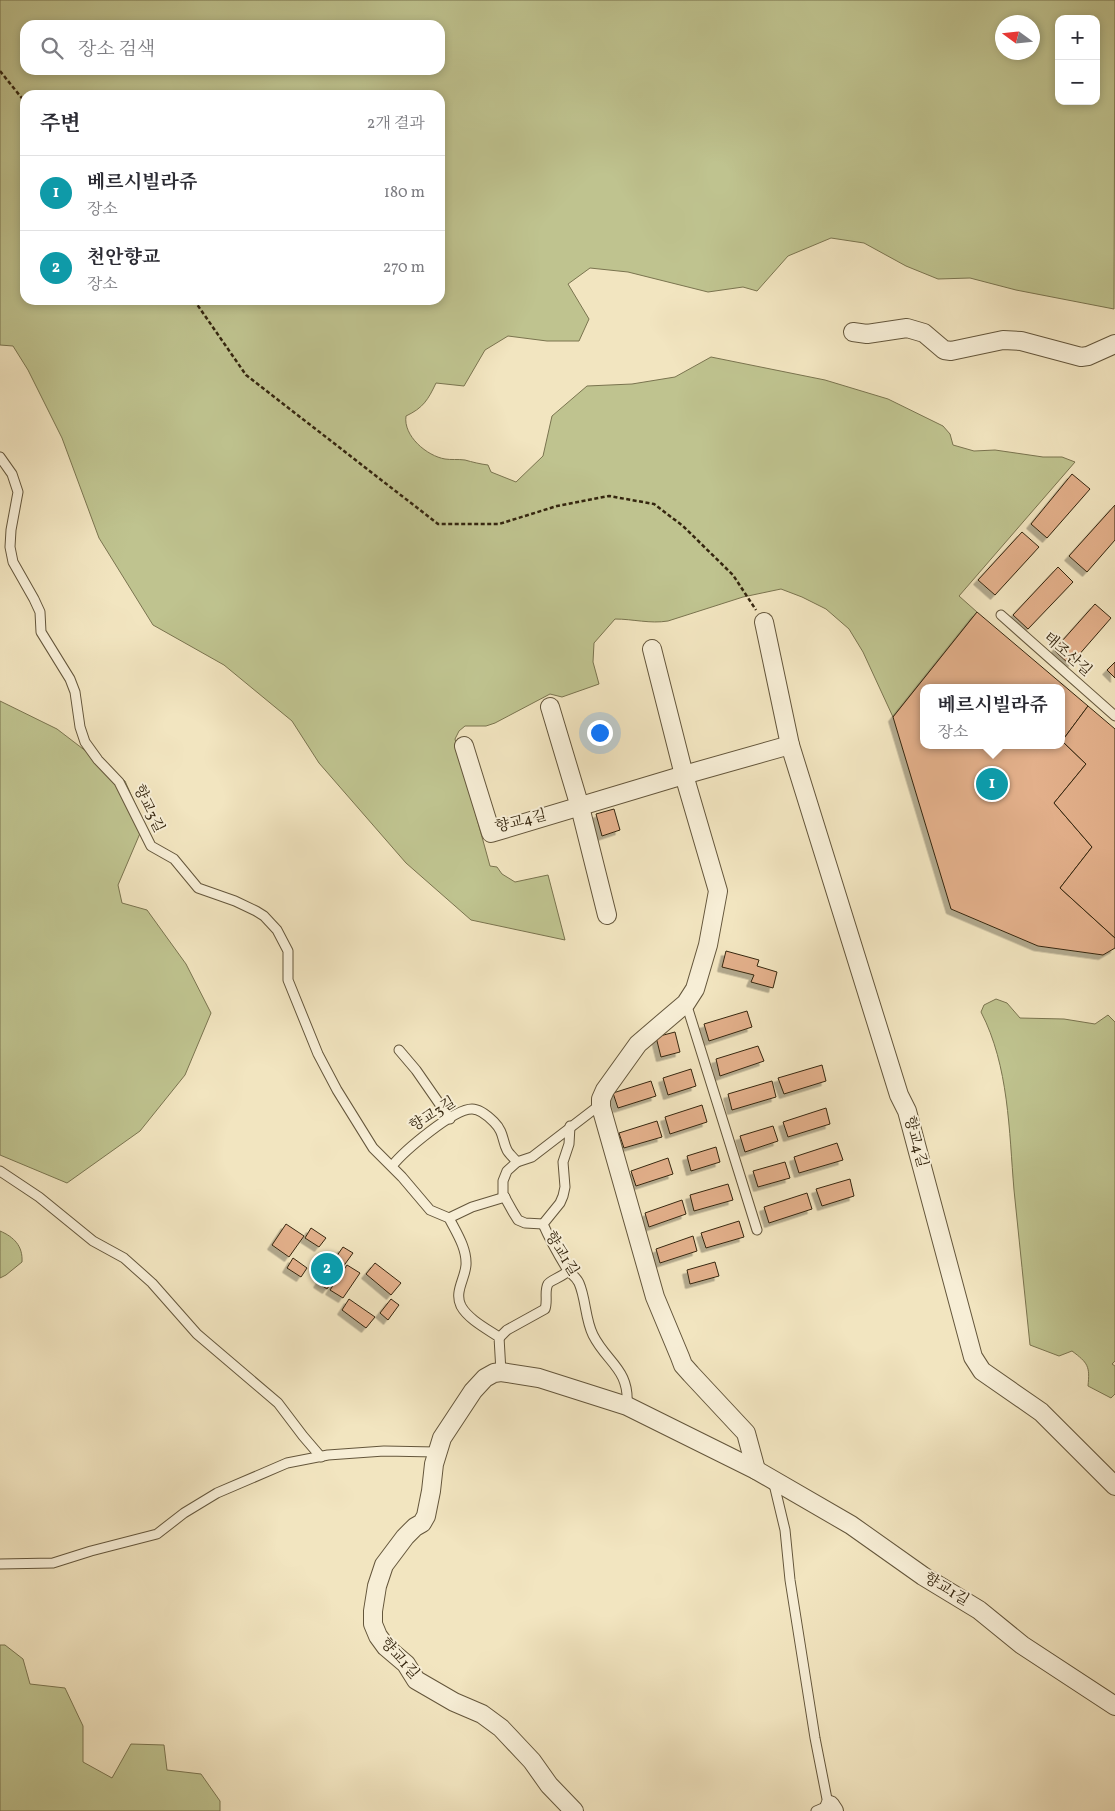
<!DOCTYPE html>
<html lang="ko">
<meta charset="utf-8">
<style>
:root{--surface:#fff;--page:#f7f7f7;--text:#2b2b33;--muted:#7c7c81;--line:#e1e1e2;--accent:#111827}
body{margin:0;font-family:Vollkorn,"Noto Serif KR",serif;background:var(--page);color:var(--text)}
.controls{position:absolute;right:15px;top:15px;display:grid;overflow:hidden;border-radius:10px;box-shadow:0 2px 8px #0003}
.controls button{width:45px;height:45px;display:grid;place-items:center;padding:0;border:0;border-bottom:1px solid var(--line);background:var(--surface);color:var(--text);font:25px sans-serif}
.compass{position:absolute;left:995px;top:15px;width:45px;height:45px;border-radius:50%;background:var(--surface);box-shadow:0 2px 8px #0003;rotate:285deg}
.you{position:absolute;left:599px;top:732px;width:18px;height:18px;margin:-12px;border:4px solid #fff;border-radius:50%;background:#1a73e8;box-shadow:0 0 0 8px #1a73e833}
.badge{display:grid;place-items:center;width:32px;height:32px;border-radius:50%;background:var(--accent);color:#fff;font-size:16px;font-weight:700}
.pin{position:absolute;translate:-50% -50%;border:2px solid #fff;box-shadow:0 1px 5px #0006}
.popup{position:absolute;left:920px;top:684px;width:145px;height:65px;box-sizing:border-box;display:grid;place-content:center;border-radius:10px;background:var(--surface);filter:drop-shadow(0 1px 4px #0005);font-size:16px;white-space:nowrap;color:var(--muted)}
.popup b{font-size:19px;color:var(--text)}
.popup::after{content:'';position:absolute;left:50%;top:100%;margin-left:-10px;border:10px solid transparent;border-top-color:var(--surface)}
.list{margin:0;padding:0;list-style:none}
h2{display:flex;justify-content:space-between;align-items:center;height:65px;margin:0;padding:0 20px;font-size:21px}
h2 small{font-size:16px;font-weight:400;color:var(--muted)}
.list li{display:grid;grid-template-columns:32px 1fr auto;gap:15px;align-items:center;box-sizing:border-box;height:75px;padding:0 20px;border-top:1px solid var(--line)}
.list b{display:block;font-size:19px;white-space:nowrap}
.list p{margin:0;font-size:16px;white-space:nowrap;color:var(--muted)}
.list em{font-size:16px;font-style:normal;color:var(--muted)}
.icon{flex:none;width:28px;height:28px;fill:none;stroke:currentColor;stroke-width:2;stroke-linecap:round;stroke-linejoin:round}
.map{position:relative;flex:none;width:1115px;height:1811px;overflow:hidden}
.search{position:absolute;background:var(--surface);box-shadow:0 2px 8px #0003;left:20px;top:20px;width:425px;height:55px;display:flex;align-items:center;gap:12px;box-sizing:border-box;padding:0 18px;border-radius:15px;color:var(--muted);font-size:19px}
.panel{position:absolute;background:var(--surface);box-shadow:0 2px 8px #0003;left:20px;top:90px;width:425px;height:215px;border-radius:15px}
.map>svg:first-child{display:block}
.green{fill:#bfc38f;stroke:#7a744f;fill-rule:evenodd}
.building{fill:#e3b08b;stroke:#35260f;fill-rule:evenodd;filter:url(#shadow)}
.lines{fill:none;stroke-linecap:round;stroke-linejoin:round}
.lane-casing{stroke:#64563b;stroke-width:11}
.street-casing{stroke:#64563b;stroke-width:20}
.path{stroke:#35260f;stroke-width:2.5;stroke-dasharray:4 2.5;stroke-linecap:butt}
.lane{stroke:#f7eed6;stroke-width:9}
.street{stroke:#f7eed6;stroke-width:18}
.labels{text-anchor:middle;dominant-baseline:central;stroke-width:4;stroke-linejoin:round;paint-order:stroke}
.street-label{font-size:15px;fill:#35260f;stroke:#f7eed6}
</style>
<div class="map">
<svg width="1115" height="1811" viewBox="0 0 1115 1811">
<defs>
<filter id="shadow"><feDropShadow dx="-4.5" dy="4.5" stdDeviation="0" flood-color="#0004"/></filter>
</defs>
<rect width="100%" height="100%" fill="#f2e5c0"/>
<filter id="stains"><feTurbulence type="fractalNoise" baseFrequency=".004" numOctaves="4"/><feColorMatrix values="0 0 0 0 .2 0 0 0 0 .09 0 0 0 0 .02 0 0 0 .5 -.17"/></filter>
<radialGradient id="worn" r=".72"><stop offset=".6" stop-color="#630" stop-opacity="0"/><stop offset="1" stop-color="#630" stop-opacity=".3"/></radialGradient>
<g class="green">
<path d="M0,0h1115l-1,309 -98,-19 -46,-12 -32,1 -32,-13 -42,-23 -33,-5 -43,18 -31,35 -14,-4 -35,5 -80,-20 -38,-4 -22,16 21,35 -10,22h-32l-39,-5 -23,14 -21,36 -28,-3c-8,17 -13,25 -30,33 -3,20 21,40 39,43 6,1 13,0 20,1 7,2 15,4 23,5l3,7 25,10 27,-26 9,-40 35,-30 45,-2 43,-7 36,-20 114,23 63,19 55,27 7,8 3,11 21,6 21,-1 48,7h19l13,5 -116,134 18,16 -84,105 -30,-65 -14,-23 -23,-20 -24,-12 -21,-8 -38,8 -75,24c-18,3 -35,-2 -53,-2l-21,24 -1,19 6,22 -37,13 -12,-3 -55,29 -9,3h-21l-6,5 -4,8 35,127 7,1 5,7 13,8 33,-7 17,65 -94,-20 -65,-57 -87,-100 -27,-42 -68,-56 -71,-40 -54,-87 -37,-100 -34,-68 -15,-24 -13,-1zM1059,19h37v82h-37zM1002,22h30v30h-30zM25,25h415v45h-415zM25,95h415v205h-415z"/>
<path d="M0,701l57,28 68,52 19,43 -26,61 4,18 25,7 39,54 25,49 -26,62 -45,56 -73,52 -67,-28z"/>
<path d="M996,999l11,4 13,15 44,1 31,5 13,-9 7,7v339l-3,3 3,2v28l-4,4 -23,-12c2,-20 0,-23 -16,-35l-13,5 -29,-11c-5,-52 -11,-103 -16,-155 -5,-59 -5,-124 -33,-178l3,-7z"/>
<path d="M0,1231c14,6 23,15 22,31l-16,13 -6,3z"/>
<path d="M0,1645h5l18,14 7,25 35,4 18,38v36l29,16 19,-34 33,1 3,25 34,4 19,27v10h-220z"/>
</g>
<g class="building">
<path d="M1072,474l18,15 -43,49 -16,-14z"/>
<path d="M1115,505v35l-28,32 -18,-16z"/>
<path d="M1022,532l17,15 -44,48 -17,-15z"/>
<path d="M1058,567l15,15 -45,47 -15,-14z"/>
<path d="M1095,604l16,14 -41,47 -16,-15z"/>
<path d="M977,612l111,94 -26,35 24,23 -32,39 38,44 -32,41 55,50v10l-12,7 -65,-9 -87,-37 -58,-192zM923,688h138v57h-138z"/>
<path d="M1115,662v16l-8,-8z"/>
<path d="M1088,706l27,23v209l-55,-50 32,-41 -38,-44 32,-39 -24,-23z"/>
<path d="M614,809l6,21 -18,6 -6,-22z"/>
<path d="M726,951l33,9 -2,6 20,6 -4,16 -22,-6 3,-7 -32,-8z"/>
<path d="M747,1011l5,16 -43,14 -5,-17z"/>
<path d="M675,1032l5,20 -19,5 -5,-20z"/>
<path d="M758,1046l6,15 -44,15 -4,-17z"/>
<path d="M822,1065l4,16 -42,13 -6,-16z"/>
<path d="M691,1069l5,17 -28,9 -5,-17z"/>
<path d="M651,1081l5,15 -38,12 -5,-15z"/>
<path d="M772,1081l4,16 -44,13 -4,-16z"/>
<path d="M702,1105l5,17 -37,12 -5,-17z"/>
<path d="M826,1108l4,16 -42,13 -5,-15z"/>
<path d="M657,1121l5,16 -38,11 -5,-15z"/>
<path d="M773,1126l5,15 -33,11 -5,-16z"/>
<path d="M837,1143l6,17 -44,13 -5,-16z"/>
<path d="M716,1147l4,15 -29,9 -4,-15z"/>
<path d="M668,1158l5,16 -37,12 -5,-15z"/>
<path d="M785,1162l5,16 -32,9 -5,-16z"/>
<path d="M850,1179l4,17 -32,10 -6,-17z"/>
<path d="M728,1184l5,16 -39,11 -4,-16z"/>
<path d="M807,1193l5,16 -43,14 -5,-16z"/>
<path d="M682,1200l4,14 -37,13 -4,-14z"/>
<path d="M739,1221l5,16 -38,11 -5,-15z"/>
<path d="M286,1224l18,12 -15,21 -17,-12z"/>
<path d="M311,1228l15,10 -7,9 -14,-9z"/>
<path d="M693,1236l4,15 -37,12 -4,-14z"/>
<path d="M343,1247l10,6 -26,36 -9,-6z"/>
<path d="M293,1258l14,10 -6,9 -14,-9z"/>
<path d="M715,1262l4,14 -29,8 -3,-14z"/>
<path d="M375,1263l26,20 -10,12 -25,-21z"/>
<path d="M347,1265l13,8 -17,25 -13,-8z"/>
<path d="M349,1299l26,18 -9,11 -24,-18z"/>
<path d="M391,1299l8,6 -11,15 -8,-7z"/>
</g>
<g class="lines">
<defs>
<g id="lane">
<path d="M0,457l12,17 6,18 -7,38 -1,17 3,15 21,37 6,13 1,20 29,47 5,13 5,35 5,15 13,18 21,22 32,64 23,13 24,29 37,13 21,10 8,5 13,14 11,21v29l30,74 19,36 36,58 29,29 28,33 19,8c7,14 18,30 17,47 -1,14 -12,27 -5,41 7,13 26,23 38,31l2,35"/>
<path d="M1001,615l114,101"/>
<path d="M686,1003l71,227"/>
<path d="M399,1050l17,20 34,49"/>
<path d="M570,1126l-1,18 -6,18 2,25 -2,9 -3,7 -17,21c7,16 15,30 24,45 3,5 9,7 12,14 7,16 6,36 14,52 14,28 37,34 34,71"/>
<path d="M392,1166c12,-15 61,-57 80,-57 8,0 17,8 22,13 10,10 8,18 13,28 2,4 7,8 10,12"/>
<path d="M0,1171l39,26 54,44 31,17 28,25 45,51 81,69 25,33 18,21"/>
<path d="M449,1218l23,-11 33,-10"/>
<path d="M543,1224l-18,-1 -7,-3 -5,-8 -10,-18v-13l4,-10 10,-9 15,-5 69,-53"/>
<path d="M499,1338l8,-8 38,-21c3,-8 -1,-18 3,-25 1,-3 14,-7 20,-13"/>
<path d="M773,1480l12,50 5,50 25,158 12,61 3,6 -14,6"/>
<path d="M0,1564l53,-1 38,-12 66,-17 27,-21 33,-20 70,-30 41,-8 56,-4 52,1"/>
</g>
<g id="street">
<path d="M853,332l14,2 40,-6 17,5 20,17 7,1 52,-11 18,1 60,16 7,-1 27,-12"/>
<path d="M764,622l26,123 109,350 8,16 66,246 9,14 59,41 74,74"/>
<path d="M652,649l32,126 34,116 -10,54 -13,44 -9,14 -48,41 -33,46 -4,9v8l54,190 25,60 3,8 8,9 55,59 10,37"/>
<path d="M550,707l30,100 27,108"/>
<path d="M464,746l27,87 193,-58 106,-30"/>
<path d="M830,1805l4,6"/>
<path d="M574,1811l-25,-26 -17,-24 -31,-33 -19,-14 -28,-12 -38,-22 -10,-16 -20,-17 -8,-11 -5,-12v-13l4,-25 7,-21 21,-28 10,-10 7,-4 4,-7 5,-25 3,-27 8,-26 31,-47 12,-13 9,-5 7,-1 38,6 88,28 129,64 95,55 72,51 56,34 43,35 93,61"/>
</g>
</defs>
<use href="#lane" class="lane-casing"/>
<use href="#street" class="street-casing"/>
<g class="path">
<path d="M0,71l25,31"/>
<path d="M194,300l52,75 192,149h61l58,-18 52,-10 45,8 29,22 50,49 23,35"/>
</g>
<use href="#lane" class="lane"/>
<use href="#street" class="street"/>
</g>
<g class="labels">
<g class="street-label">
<text transform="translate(1067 655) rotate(41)">태조산길</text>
<text transform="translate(148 809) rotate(64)">향교3길</text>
<text transform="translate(521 822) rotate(-14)">향교4길</text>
<text transform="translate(433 1115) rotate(-32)">향교3길</text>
<text transform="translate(915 1142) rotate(75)">향교4길</text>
<text transform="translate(561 1254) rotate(58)">향교1길</text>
<text transform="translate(946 1590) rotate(31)">향교1길</text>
<text transform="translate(399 1659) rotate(48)">향교1길</text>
</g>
</g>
<rect width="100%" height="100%" filter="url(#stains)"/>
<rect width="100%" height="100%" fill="url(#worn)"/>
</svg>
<div class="controls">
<button>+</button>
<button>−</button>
</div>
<svg class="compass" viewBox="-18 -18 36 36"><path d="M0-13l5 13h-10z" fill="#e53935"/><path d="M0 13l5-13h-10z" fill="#7c7c81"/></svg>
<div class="you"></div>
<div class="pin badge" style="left:992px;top:784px;background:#0f9aa8">1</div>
<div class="popup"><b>베르시빌라쥬</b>장소</div>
<div class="pin badge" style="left:327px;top:1269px;background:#0f9aa8">2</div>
<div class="search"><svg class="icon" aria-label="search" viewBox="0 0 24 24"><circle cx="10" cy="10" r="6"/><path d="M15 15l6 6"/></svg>장소 검색</div>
<section class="panel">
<h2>주변<small>2개 결과</small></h2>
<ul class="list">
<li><span class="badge" style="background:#0f9aa8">1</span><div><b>베르시빌라쥬</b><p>장소</p></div><em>180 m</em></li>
<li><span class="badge" style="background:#0f9aa8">2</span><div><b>천안향교</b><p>장소</p></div><em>270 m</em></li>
</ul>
</section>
</div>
